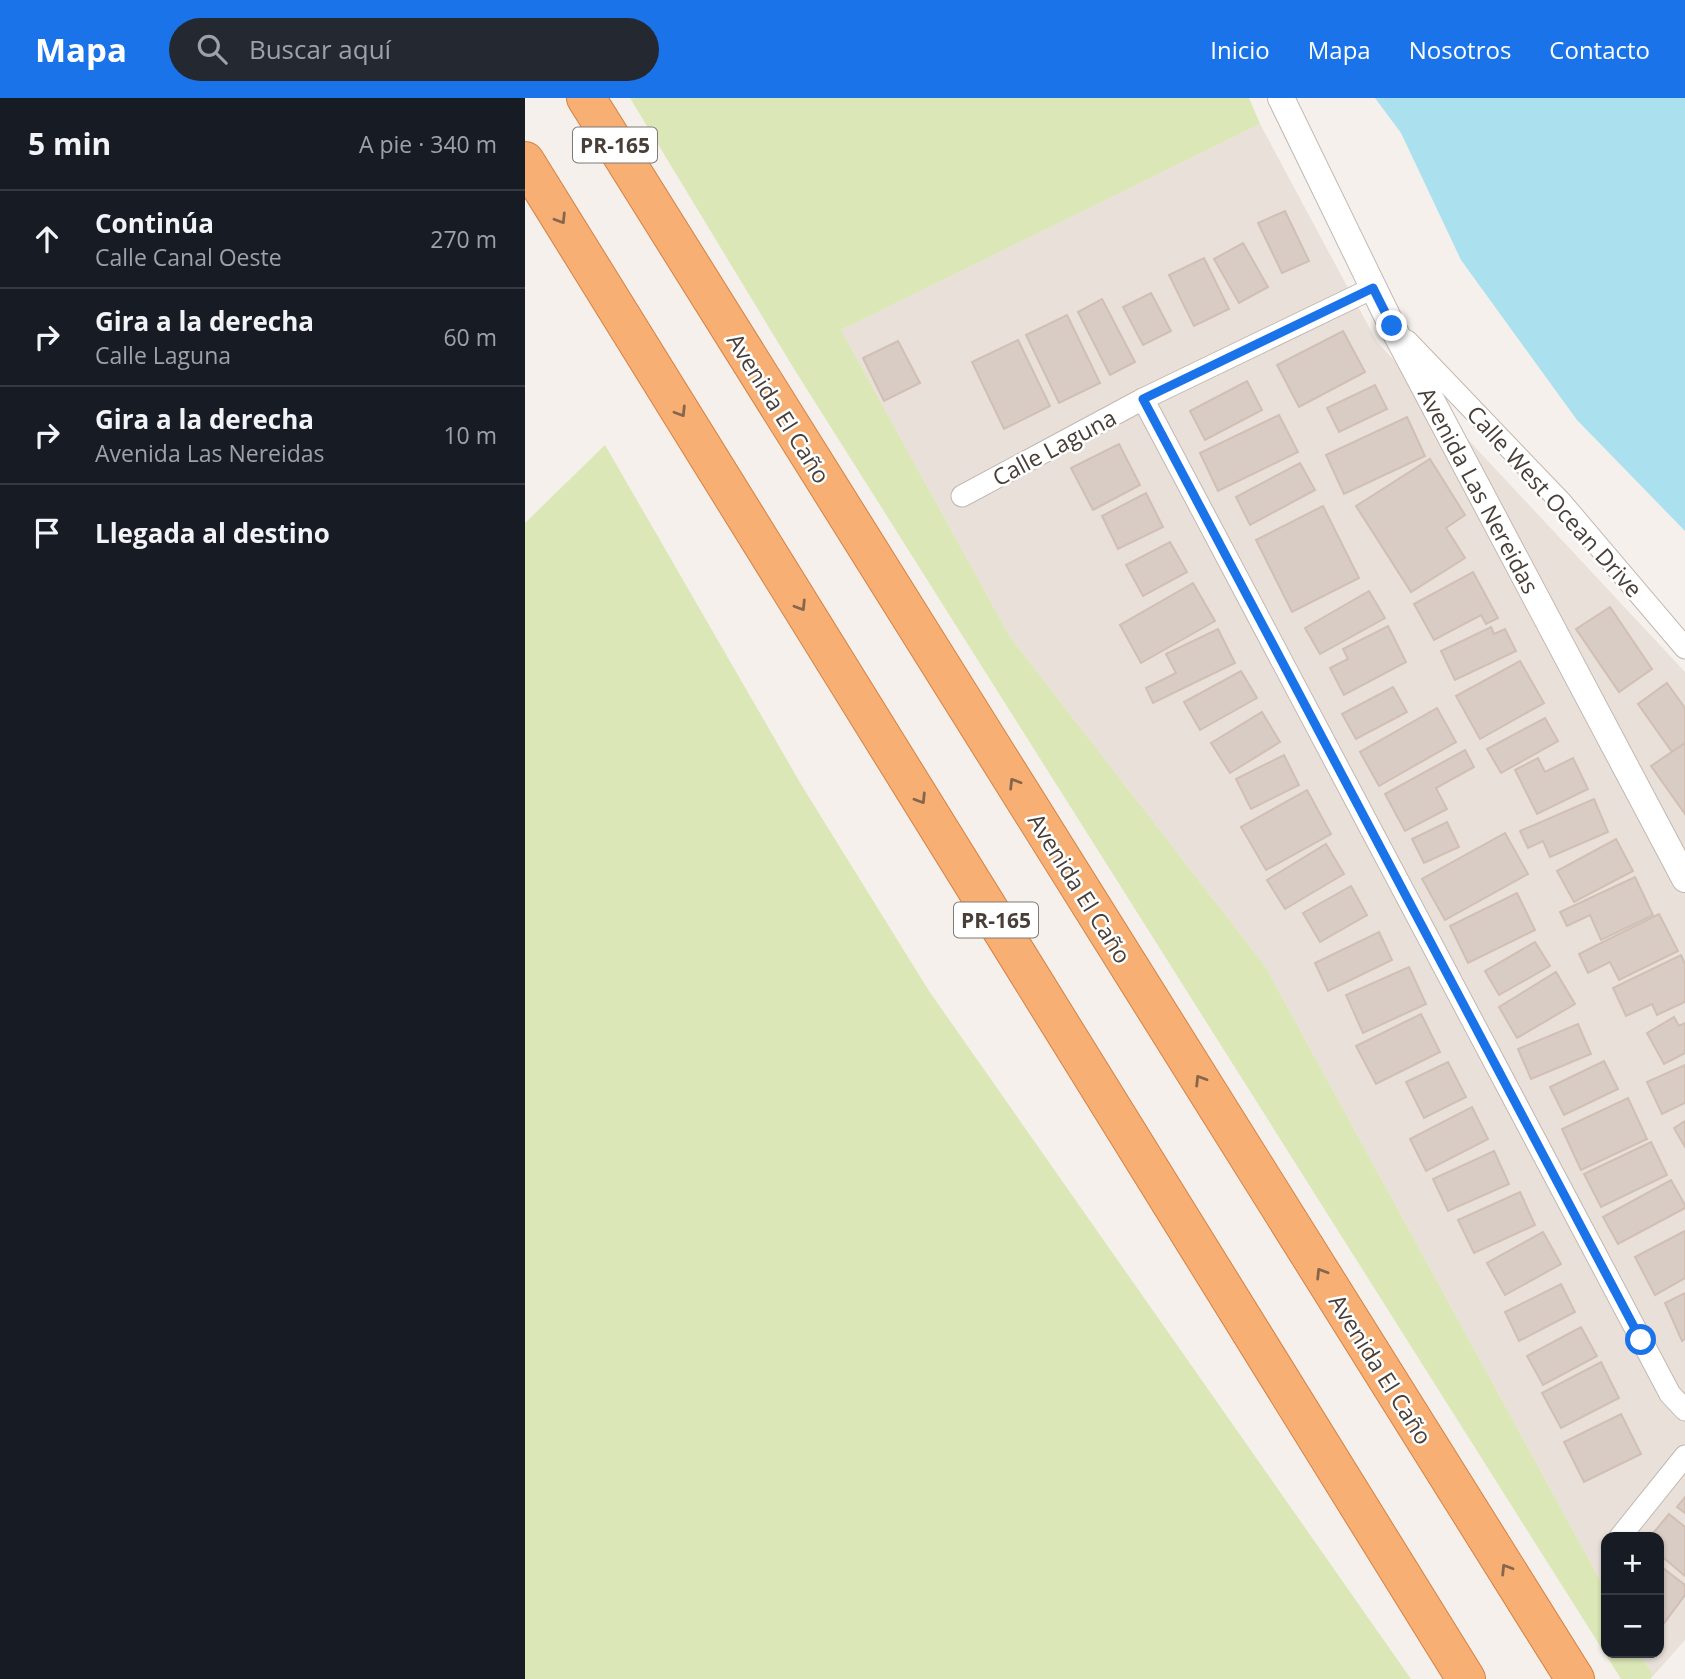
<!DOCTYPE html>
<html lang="es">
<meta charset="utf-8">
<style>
:root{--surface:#171b24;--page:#242831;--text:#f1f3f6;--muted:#9ea1a6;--line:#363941;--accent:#1a73e8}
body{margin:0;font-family:"Open Sans",sans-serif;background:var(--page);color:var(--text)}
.controls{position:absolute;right:21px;bottom:21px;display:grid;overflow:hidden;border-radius:14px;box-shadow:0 2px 5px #0004}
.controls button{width:63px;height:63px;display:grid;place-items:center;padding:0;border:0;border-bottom:2px solid var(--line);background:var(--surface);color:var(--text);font:35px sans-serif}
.stop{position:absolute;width:21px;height:21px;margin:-16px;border:5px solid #1a73e8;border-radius:50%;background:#fff}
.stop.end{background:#1a73e8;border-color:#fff;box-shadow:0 2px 7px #0008}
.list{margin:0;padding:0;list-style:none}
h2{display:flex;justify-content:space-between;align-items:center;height:91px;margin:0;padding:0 28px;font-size:30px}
h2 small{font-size:23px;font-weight:400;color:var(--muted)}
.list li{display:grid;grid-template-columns:46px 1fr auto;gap:21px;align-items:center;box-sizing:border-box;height:98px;padding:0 28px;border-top:2px solid var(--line)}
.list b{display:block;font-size:26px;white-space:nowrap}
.list p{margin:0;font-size:23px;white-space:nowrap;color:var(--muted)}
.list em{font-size:23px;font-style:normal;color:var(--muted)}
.icon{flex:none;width:38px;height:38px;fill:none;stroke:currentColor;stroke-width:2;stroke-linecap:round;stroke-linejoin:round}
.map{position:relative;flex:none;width:1160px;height:1581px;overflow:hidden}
header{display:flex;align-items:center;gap:42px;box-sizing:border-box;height:98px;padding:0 35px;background:var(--accent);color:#fff}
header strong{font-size:33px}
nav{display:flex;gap:38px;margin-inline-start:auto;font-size:24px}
.search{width:490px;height:63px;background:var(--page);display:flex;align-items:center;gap:18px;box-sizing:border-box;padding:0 24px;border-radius:38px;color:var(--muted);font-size:26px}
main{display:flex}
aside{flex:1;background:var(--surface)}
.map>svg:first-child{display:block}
.residential{fill:#e8e0d9}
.green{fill:#dbe7b6}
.water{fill:#abe1ee}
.building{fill:#d9ccc4;stroke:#d1bfb4;stroke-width:2}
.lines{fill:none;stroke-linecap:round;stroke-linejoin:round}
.minor-casing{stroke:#c3b8b1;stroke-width:23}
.tertiary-casing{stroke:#c3b8b1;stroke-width:28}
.motorway-casing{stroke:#d78142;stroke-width:40}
.minor{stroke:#fff;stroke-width:21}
.tertiary{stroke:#fff;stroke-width:26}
.motorway{stroke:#f8af73;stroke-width:38}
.oneway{stroke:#86664d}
.route{stroke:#1a73e8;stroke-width:9}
.labels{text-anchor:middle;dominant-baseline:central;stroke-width:5;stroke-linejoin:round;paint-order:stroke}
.shield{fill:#fff;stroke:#807974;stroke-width:2}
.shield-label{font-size:21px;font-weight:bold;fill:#493f39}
.street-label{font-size:23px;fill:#493f39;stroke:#fff}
</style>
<header>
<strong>Mapa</strong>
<div class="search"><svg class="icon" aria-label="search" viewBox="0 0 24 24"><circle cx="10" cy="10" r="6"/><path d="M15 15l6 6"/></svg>Buscar aquí</div>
<nav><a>Inicio</a><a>Mapa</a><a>Nosotros</a><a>Contacto</a></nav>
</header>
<main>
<aside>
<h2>5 min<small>A pie · 340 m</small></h2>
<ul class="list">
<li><svg class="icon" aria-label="ahead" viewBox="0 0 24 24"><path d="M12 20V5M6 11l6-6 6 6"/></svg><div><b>Continúa</b><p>Calle Canal Oeste</p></div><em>270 m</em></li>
<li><svg class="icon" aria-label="right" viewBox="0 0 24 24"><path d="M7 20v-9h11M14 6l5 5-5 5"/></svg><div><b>Gira a la derecha</b><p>Calle Laguna</p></div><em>60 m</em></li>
<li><svg class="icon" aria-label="right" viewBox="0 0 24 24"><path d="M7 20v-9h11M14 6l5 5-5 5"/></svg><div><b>Gira a la derecha</b><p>Avenida Las Nereidas</p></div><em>10 m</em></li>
<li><svg class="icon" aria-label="arrive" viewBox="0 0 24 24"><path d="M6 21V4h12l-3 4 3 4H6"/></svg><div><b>Llegada al destino</b></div></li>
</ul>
</aside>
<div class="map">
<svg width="1160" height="1581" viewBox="0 0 1160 1581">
<rect width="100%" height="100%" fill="#f5f0eb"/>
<path class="residential" d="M735,26l117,218 308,330v968l-32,36 -13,-23h19v-116h-53v54l-341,-625 -255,-329 -169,-307z"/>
<g class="green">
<path d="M105,0h619l11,26 -419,206 169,307 255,329 341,625v62h34l13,23 -3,3h-29l-825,-1307z"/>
<path d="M80,347l197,341 127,205 482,688h-886v-1156z"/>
</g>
<path class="water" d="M850,0h310v433l-108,-111 -116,-160 -60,-127z"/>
<g class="building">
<path d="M760,113l24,50 -27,12 -24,-50z"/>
<path d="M718,145l25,44 -29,16 -25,-44z"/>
<path d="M679,160l25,51 -35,17 -25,-51z"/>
<path d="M626,195l20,38 -28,14 -20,-38z"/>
<path d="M577,201l33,63 -25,13 -32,-63z"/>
<path d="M542,217l33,68 -41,20 -33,-68z"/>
<path d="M818,233l22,41 -66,35 -22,-42z"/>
<path d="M493,242l32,66 -46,23 -32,-67z"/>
<path d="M373,243l22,42 -36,18 -21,-43z"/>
<path d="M722,283l15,29 -57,30 -15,-29z"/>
<path d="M850,287l12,24 -48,23 -12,-24z"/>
<path d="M754,317l19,37 -80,39 -18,-38z"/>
<path d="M882,319l18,39 -81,38 -18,-39z"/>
<path d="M594,346l21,41 -47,25 -22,-42z"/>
<path d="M905,361l35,56 -19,13 19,30 -54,34 -55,-86z"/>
<path d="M775,365l15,27 -65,35 -14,-28z"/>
<path d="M621,395l17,34 -45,22 -16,-33z"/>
<path d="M798,408l36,72 -67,34 -36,-72z"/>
<path d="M645,444l17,30 -44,24 -17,-31z"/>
<path d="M948,474l25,46 -12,6 -5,-9 -47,25 -20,-36z"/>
<path d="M668,485l22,38 -74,42 -21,-38z"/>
<path d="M844,493l16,27 -65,36 -15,-26z"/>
<path d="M1085,509l42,62 -33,23 -43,-63z"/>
<path d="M863,528l18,36 -62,33 -14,-27 18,-9 -5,-10z"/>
<path d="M966,529l3,7 11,-5 11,22 -61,29 -14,-29z"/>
<path d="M693,531l17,34 -82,40 -7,-15 30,-15 -10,-19z"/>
<path d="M995,563l24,42 -64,36 -24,-43z"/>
<path d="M716,573l16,27 -57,32 -16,-28z"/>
<path d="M1142,585l18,25v35l-13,9 -34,-48z"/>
<path d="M868,589l14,25 -51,27 -14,-25z"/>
<path d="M912,610l19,34 -77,44 -19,-34z"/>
<path d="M737,614l18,30 -50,31 -19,-30z"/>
<path d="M1020,620l13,23 -57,32 -14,-24z"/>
<path d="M1160,645v71l-34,-48z"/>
<path d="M940,652l9,17 -38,21 11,21 -42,22 -20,-37z"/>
<path d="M759,657l15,30 -48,24 -15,-30z"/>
<path d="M1013,660l7,14 28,-14 15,31 -51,25 -22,-44z"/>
<path d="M782,692l24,44 -65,36 -25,-43z"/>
<path d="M1069,701l14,33 -58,25 -7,-16 -15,7 -8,-17z"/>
<path d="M922,724l12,25 -35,16 -12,-24z"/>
<path d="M980,735l23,41 -83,46 -23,-41z"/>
<path d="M1091,741l17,32 -59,31 -17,-31z"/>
<path d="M801,746l18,30 -59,35 -18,-29z"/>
<path d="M1110,779l18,38 -52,25 -11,-25 -23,11 -7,-14z"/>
<path d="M826,788l16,29 -47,27 -17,-29z"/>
<path d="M992,795l18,37 -67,33 -18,-37z"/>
<path d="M1134,816l19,37 -59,29 -9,-18 -22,11 -9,-19z"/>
<path d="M854,834l13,28 -64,31 -13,-28z"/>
<path d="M1010,844l15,24 -51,29 -14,-24z"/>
<path d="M1156,857l4,9v38l-28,13 -5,-11 -26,12 -13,-28z"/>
<path d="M884,869l17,37 -63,29 -17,-38z"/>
<path d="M1031,874l19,32 -58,34 -18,-31z"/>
<path d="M896,916l19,38 -64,32 -20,-38z"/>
<path d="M1149,919l5,9 6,-3v30l-21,11 -17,-31z"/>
<path d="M1053,926l13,30 -60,25 -13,-30z"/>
<path d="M1079,963l14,28 -54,26 -14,-28z"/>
<path d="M923,964l18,35 -42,21 -18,-36z"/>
<path d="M1160,967v38l-23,11 -15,-32z"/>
<path d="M1103,1000l19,41 -66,31 -19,-41z"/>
<path d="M947,1009l16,32 -62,32 -16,-32z"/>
<path d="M1160,1023v26l-11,-19z"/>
<path d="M1126,1044l16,33 -66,32 -17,-33z"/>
<path d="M969,1053l15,33 -61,27 -15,-32z"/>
<path d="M1146,1082l14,25v3l-67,36 -15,-27z"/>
<path d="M995,1094l15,33 -61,28 -16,-33z"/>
<path d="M1160,1133v47l-30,17 -20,-38z"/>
<path d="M1018,1134l18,32 -56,31 -18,-32z"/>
<path d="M1036,1186l14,28 -56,29 -14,-29z"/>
<path d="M1160,1195v46l-3,2 -17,-38z"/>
<path d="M1056,1229l16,29 -54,29 -16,-29z"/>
<path d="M1076,1264l18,36 -58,30 -19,-35z"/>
<path d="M1096,1316l20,40 -57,28 -20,-40z"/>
<path d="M1160,1399v16l-8,-6z"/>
<path d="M1144,1416l16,13v49l-26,-22v-17h-9z"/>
<path d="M1134,1467l26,20v10l-23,31 -3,-2z"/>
</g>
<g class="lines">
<defs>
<g id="minor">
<path d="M882,243l154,161 124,146"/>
<path d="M618,301l527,995 15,16"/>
<path d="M437,398l181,-97 230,-111"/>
<path d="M1095,1439l65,-81"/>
</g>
<path id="tertiary" d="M756,0l111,228 293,553"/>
<g id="motorway">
<path d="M61,0l989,1581"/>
<path d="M0,63l941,1518"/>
</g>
</defs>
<use href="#minor" class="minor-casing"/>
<use href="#tertiary" class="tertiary-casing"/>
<use href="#motorway" class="motorway-casing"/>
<use href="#minor" class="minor"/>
<use href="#tertiary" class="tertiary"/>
<use href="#motorway" class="motorway"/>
</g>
<defs><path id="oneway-chevron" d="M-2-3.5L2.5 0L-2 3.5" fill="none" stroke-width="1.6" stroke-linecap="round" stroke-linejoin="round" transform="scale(1.75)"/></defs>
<g class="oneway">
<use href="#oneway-chevron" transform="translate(36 121) rotate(58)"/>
<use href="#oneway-chevron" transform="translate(156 314) rotate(58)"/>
<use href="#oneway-chevron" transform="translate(276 508) rotate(58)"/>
<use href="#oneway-chevron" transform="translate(489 685) rotate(-122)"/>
<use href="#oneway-chevron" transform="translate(396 701) rotate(58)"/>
<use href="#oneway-chevron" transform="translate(675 982) rotate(-122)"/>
<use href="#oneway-chevron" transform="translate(796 1175) rotate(-122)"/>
<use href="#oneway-chevron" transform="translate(981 1471) rotate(-122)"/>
</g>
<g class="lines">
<path class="route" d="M867,228l-19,-38 -230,111 498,941"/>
</g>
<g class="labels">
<g class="shield">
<rect x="48" y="29.5" width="84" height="35" rx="5"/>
<rect x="429" y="804.5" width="84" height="35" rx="5"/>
</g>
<g class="shield-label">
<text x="90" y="47">PR-165</text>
<text x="471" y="822">PR-165</text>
</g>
<g class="street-label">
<text transform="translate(254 310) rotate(58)">Avenida El Caño</text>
<text transform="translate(529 349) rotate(-28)">Calle Laguna</text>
<text transform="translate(954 392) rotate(62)">Avenida Las Nereidas</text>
<text transform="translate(1030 403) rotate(48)">Calle West Ocean Drive</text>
<text transform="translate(555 790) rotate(58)">Avenida El Caño</text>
<text transform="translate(856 1271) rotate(58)">Avenida El Caño</text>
</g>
</g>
</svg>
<div class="controls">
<button>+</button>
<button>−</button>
</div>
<div class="stop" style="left:1116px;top:1242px"></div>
<div class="stop end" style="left:867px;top:228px"></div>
</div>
</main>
